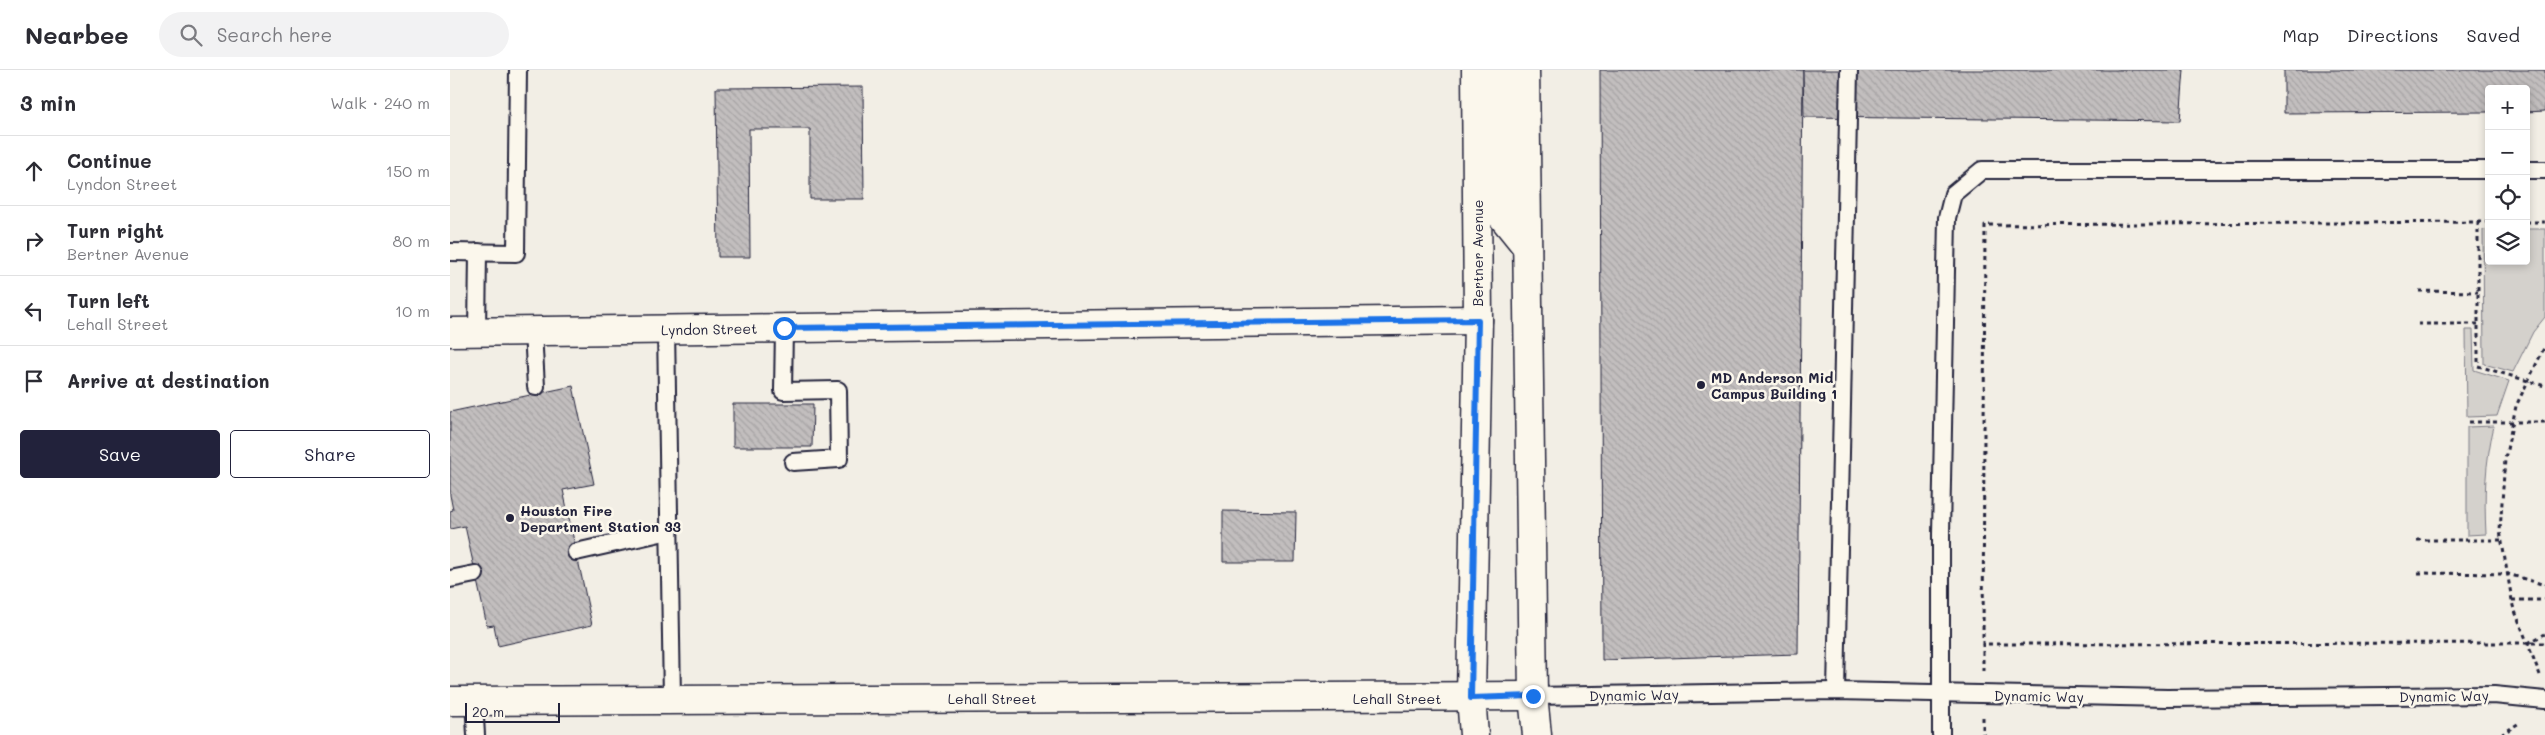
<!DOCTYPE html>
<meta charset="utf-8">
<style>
:root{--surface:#fff;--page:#f2f2f3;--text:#2b2b33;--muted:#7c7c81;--line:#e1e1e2;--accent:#22223b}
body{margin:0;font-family:Mali,sans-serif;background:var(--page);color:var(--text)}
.controls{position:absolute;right:15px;top:15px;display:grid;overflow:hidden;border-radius:5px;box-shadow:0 2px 8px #0003}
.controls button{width:45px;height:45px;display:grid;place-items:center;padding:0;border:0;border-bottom:1px solid var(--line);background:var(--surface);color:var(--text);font:25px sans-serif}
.scale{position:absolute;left:15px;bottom:12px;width:95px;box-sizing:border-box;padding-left:5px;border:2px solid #22223b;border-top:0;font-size:14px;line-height:18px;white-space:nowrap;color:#22223b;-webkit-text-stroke:4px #fbf7ec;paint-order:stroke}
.stop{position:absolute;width:15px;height:15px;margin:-11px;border:4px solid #1a73e8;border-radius:50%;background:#fff}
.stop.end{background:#1a73e8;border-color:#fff;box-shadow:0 1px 5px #0008}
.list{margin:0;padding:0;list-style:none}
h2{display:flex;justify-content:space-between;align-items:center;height:65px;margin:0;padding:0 20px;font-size:21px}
h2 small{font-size:16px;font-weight:400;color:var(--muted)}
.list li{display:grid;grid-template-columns:32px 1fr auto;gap:15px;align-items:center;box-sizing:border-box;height:70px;padding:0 20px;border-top:1px solid var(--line)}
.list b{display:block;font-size:19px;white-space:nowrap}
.list p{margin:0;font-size:16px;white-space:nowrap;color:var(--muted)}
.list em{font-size:16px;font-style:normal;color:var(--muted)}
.actions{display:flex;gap:10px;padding:15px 20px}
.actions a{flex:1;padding:11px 0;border:1px solid var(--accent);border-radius:5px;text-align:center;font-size:18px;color:var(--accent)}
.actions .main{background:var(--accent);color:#fff}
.icon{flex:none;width:28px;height:28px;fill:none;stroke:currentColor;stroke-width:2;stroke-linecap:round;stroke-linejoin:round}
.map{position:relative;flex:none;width:2095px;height:665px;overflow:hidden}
header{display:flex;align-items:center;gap:30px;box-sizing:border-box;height:70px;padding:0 25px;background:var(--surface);border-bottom:1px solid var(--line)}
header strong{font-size:24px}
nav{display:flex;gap:28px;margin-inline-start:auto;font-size:18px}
.search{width:350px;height:45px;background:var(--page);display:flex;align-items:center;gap:12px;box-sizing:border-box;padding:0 18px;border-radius:28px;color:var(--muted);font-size:19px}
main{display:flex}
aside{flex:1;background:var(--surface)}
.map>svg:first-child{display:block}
.grass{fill:#d4d1cc;stroke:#7b7a84}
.building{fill:url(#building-back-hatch);stroke:#22223b}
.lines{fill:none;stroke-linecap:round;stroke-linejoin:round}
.lane-casing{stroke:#22223b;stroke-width:20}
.street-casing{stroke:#22223b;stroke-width:31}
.secondary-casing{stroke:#22223b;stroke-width:31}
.path{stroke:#22223b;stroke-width:3;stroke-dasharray:4 4;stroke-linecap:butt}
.lane{stroke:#fbf7ec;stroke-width:16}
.street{stroke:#fbf7ec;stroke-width:28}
.secondary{stroke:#fbf7ec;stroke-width:28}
.route{stroke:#1a73e8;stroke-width:6}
.poi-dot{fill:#22223b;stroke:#fbf7ec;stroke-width:2}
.labels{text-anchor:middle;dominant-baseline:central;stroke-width:5;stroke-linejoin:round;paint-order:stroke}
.street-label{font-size:14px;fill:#22223b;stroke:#fbf7ec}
.poi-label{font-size:14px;font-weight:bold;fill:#22223b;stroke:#fbf7ec;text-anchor:start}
</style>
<header>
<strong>Nearbee</strong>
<div class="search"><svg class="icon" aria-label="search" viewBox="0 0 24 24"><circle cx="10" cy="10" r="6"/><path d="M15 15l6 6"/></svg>Search here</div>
<nav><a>Map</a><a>Directions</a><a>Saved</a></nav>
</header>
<main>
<aside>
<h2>3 min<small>Walk · 240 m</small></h2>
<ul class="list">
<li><svg class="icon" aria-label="ahead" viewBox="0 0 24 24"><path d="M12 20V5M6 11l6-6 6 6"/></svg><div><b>Continue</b><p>Lyndon Street</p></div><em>150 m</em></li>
<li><svg class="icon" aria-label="right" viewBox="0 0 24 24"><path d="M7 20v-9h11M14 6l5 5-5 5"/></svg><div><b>Turn right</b><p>Bertner Avenue</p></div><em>80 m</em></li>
<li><svg class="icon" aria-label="left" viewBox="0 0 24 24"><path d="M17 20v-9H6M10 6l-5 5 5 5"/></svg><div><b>Turn left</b><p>Lehall Street</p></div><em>10 m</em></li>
<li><svg class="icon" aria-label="arrive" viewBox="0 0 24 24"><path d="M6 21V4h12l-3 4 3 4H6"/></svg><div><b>Arrive at destination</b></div></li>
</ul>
<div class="actions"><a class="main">Save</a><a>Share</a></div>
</aside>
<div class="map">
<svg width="2095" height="665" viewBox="0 0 2095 665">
<defs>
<pattern id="building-back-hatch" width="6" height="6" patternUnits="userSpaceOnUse" patternTransform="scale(1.25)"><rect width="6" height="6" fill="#c2bebe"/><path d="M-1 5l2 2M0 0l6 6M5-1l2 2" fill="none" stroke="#a6a3a4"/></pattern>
</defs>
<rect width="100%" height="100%" fill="#f2eee5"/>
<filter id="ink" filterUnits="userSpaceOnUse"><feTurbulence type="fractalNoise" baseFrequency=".02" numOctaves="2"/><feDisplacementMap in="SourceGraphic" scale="10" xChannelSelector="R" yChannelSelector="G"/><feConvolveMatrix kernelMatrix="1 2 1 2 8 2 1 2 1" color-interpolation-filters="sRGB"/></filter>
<g filter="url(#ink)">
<g class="grass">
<path d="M2039,159v32h37v-32h19v88l-12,15 -20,40 -29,-8 -1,-134z"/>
<path d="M2016,260h7l1,40 35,11 -12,35 -30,1z"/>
<path d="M2044,356c-9,37 -10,70 -8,108l-19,1v-108z"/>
</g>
<g class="building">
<path d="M1150,0h203l-5,584 -196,6z"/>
<path d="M1353,0h381l-4,51 -376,-4z"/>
<path d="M1834,0h261v41l-19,1v-23h-37v23l-205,1z"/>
<path d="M413,17l1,112h-54v-70h-61l1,128h-32l-2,-169z"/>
<path d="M123,316l21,98 -31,6 29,135 -94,21 -4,-21 -7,1 -22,-100 -15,3v-18l3,-1 -3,-15v-83z"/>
<path d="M283,334h80l-1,43h-79z"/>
<path d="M773,441l73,1 -1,50h-72z"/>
</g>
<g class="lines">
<defs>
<g id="lane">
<path d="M2076,100h19"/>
<path d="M0,182l66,1 2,-183"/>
<path d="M334,258l-1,63 55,-1 1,69 -46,3"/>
<path d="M216,259l6,369"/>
<path d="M83,261l3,56"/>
<path d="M27,262l1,-80"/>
<path d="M126,482l93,-21"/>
<path d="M0,509l25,-5"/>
<path d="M1386,621l13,-621"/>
<path d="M1083,626l303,-5 331,7 327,-3 51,5"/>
<path d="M24,631l2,34"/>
<path d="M1491,665v-201l6,-316 6,-24 29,-24h507"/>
</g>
<g id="street">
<path d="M0,262l1028,-12"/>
<path d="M0,631l1083,-5"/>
</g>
<g id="secondary">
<path d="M1051,0l1,146 25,31"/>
<path d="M1075,0l8,626 4,39"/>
<path d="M1024,665l-3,-38 7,-377 -2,-250"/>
</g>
</defs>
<use href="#lane" class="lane-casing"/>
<use href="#street" class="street-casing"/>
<use href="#secondary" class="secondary-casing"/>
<g class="path">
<path d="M2028,152v144l67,20"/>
<path d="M2039,152l-504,3 -2,419 562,-1"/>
<path d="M2076,152h19"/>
<path d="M1969,221l59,1"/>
<path d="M1968,254h60"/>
<path d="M2019,352h76"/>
<path d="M1967,470h84"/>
<path d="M1968,503l90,1 37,11"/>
<path d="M2062,530h33"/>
<path d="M2078,573l17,-9"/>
<path d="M1533,601v-27"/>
<path d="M2090,605l-27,-69 -13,-75 5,-72 11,-53 29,-60"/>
<path d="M1533,647v18"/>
<path d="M2051,665l18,-12"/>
</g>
<use href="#lane" class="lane"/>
<use href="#street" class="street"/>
<use href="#secondary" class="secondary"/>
</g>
</g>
<g class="lines" filter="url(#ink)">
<path class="route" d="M334,258l694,-8 -7,378 62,-2"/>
</g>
<g class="poi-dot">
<circle cx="1251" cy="315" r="5"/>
<circle cx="60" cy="448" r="5"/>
</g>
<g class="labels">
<g class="street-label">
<text transform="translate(1027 183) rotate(-90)">Bertner Avenue</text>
<text transform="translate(259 259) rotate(-1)">Lyndon Street</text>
<text transform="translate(1184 625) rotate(-1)">Dynamic Way</text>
<text transform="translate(1589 626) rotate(1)">Dynamic Way</text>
<text transform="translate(1994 626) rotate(-1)">Dynamic Way</text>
<text x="542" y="628">Lehall Street</text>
<text x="947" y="628">Lehall Street</text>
</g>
<g class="poi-label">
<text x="1261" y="307">MD Anderson Mid<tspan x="1261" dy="16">Campus Building 1</tspan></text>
<text x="70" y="440">Houston Fire<tspan x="70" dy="16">Department Station 33</tspan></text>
</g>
</g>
</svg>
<div class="controls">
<button>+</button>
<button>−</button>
<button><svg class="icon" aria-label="locate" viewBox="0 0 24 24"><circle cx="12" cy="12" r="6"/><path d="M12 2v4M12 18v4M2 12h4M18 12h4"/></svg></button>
<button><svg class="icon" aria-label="layers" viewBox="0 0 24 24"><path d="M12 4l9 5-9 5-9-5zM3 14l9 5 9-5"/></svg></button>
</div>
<div class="scale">20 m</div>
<div class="stop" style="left:334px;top:258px"></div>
<div class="stop end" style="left:1083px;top:626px"></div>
</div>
</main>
